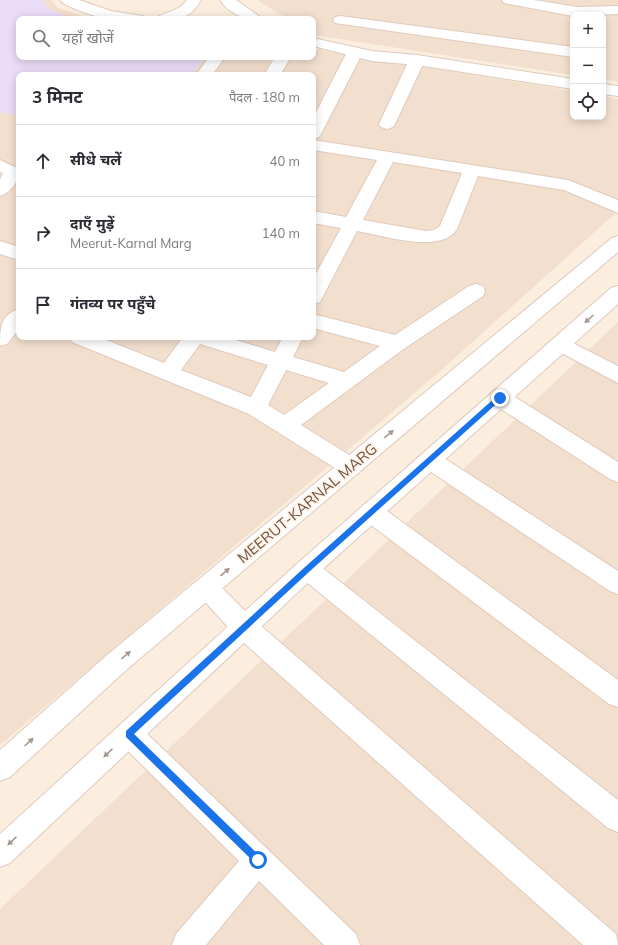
<!DOCTYPE html>
<html lang="hi">
<meta charset="utf-8">
<style>
:root{--surface:#fff;--page:#f7f7f7;--text:#2b2b33;--muted:#7c7c81;--line:#e1e1e2}
body{margin:0;font-family:Mulish,"Noto Sans Devanagari",sans-serif;background:var(--page);color:var(--text)}
.controls{position:absolute;right:12px;top:12px;display:grid;overflow:hidden;border-radius:8px;box-shadow:0 2px 10px #0003}
.controls button{width:36px;height:36px;display:grid;place-items:center;padding:0;border:0;border-bottom:1px solid var(--line);background:var(--surface);color:var(--text);font:20px sans-serif}
.stop{position:absolute;width:12px;height:12px;margin:-9px;border:3px solid #1a73e8;border-radius:50%;background:#fff}
.stop.end{background:#1a73e8;border-color:#fff;box-shadow:0 1px 4px #0008}
.list{margin:0;padding:0;list-style:none}
h2{display:flex;justify-content:space-between;align-items:center;height:52px;margin:0;padding:0 16px;font-size:17px}
h2 small{font-size:13px;font-weight:400;color:var(--muted)}
.list li{display:grid;grid-template-columns:26px 1fr auto;gap:12px;align-items:center;box-sizing:border-box;height:72px;padding:0 16px;border-top:1px solid var(--line)}
.list b{display:block;font-size:15px;white-space:nowrap}
.list p{margin:0;font-size:13px;white-space:nowrap;color:var(--muted)}
.list em{font-size:13px;font-style:normal;color:var(--muted)}
.icon{flex:none;width:22px;height:22px;fill:none;stroke:currentColor;stroke-width:2;stroke-linecap:round;stroke-linejoin:round}
.map{position:relative;flex:none;width:618px;height:945px;overflow:hidden}
.search{position:absolute;background:var(--surface);box-shadow:0 2px 10px #0003;left:16px;top:16px;width:300px;height:44px;display:flex;align-items:center;gap:10px;box-sizing:border-box;padding:0 14px;border-radius:8px;color:var(--muted);font-size:15px}
.panel{position:absolute;background:var(--surface);box-shadow:0 2px 10px #0003;left:16px;top:72px;width:300px;height:268px;border-radius:8px}
.map>svg:first-child{display:block}
.residential{fill:#f3dfce;fill-rule:evenodd}
.education{fill:#ebdcf7}
.lines{fill:none;stroke-linecap:round;stroke-linejoin:round}
.minor-casing{stroke:#dfcabc;stroke-width:2}
.tertiary-casing{stroke:#dfcabc;stroke-width:2}
.minor{fill:#fff;fill-rule:evenodd}
.tertiary{fill:#fff;fill-rule:evenodd}
.oneway{fill:#aa9891}
.route{fill:#1a73e8}
.labels{text-anchor:middle;dominant-baseline:central;stroke-width:3.5;stroke-linejoin:round;paint-order:stroke}
.street-label{font-size:15px;fill:#715348;stroke:#fff3e5}
</style>
<div class="map">
<svg width="618" height="945" viewBox="0 0 618 945">
<rect width="100%" height="100%" fill="#fbeedf"/>
<g class="residential">
<path d="M0,0h51l6,7 33,12h-71v38h294v-8l260,42v26h30v-21l15,3v112l-181,163 -437,371zM19,75h294v262h-294z"/>
<path d="M257,0h361v82l-15,-3v-64h-30v60l-259,-40 -1,-16h-25z"/>
<path d="M618,322v623h-618v-36z"/>
</g>
<path class="education" d="M0,0h42l7,9 25,10h-55v38h186l-14,18h-172v41l-19,-4z"/>
<g class="lines">
<defs>
<g id="minor">
<path d="M502,0h32l43,7 41,-1v8l-45,2 -64,-12 -5,-1z"/>
<path d="M340,16l233,31v10l-238,-34 -2,-3 2,-3z"/>
<path d="M355,47l5,2 3,3 -42,82 -2,3 -6,2v-21l34,-66 3,-3z"/>
<path d="M417,55l5,2 3,3 -30,64 -2,3 -6,2 -6,-2 -2,-3 30,-64 3,-3z"/>
<path d="M209,57h16l-13,18h-16z"/>
<path d="M275,57h16l-11,18h-16z"/>
<path d="M313,140l255,40 50,20v13l-54,-23 -86,-14 -21,53c-16,26 -75,6 -100,2l-37,71 -7,2v-25l28,-51 -28,-5v-12l33,6 31,-57 -64,-10zM393,162l69,11 -22,53 -6,4 -8,1 -63,-11z"/>
<path d="M0,160l19,9c0,12 -7,23 -19,27v-17l3,-6 -3,-1z"/>
<path d="M0,241l19,6v13l-19,-6z"/>
<path d="M476,284l7,2 2,5 -2,5 -78,52 -104,77 58,36 3,6 -3,6 -8,3 -8,-3 -94,-59 -177,-72 -3,-5h30l65,26 19,-26h43l49,15 8,-15h20l-10,20 51,15 36,-26 -67,-18v-14l82,21 74,-49zM200,344l68,21 -17,32 -70,-27zM286,370l43,13 -45,32 -16,-10z"/>
<path d="M19,309v20l-12,15 -7,2c0,-17 0,-31 19,-37z"/>
<path d="M561,337l57,29v17l-64,-34 -3,-5 3,-5z"/>
<path d="M500,390l7,2 111,70v20l-8,-3 -117,-75 -3,-6 3,-6z"/>
<path d="M430,451l8,3 180,117v23l-8,-3 -188,-125 -3,-6 3,-6z"/>
<path d="M371,503l8,2 239,175v27l-9,-3 -246,-185 -3,-7 3,-7z"/>
<path d="M307,559l8,3 303,238v32l-10,-4 -309,-252 -4,-7 4,-7z"/>
<path d="M207,577l8,4 38,38 363,315 2,11h-35l-348,-310 -36,-40 -4,-7 4,-7z"/>
<path d="M129,721l9,4 218,209 4,11h-36l-65,-64 -53,64h-34l4,-11 63,-73 -119,-118 -4,-9 4,-9z"/>
</g>
<g id="tertiary">
<path d="M60,0h19l32,11 32,5 2,3c-11,0 -24,1 -35,0 -10,-1 -44,-11 -50,-19z"/>
<path d="M187,0h14c-12,21 -23,19 -45,19 5,-7 22,-6 31,-19z"/>
<path d="M220,0h16l27,19c-18,0 -32,-3 -43,-19z"/>
<path d="M313,38l59,13 45,4 156,24v10l-156,-24 -45,-4 -59,-15z"/>
<path d="M603,84l15,2v10l-15,-2z"/>
<path d="M618,236v16l-494,420 -114,105 -10,4v-31l106,-94 506,-418z"/>
<path d="M618,286v18l-303,272 -305,287 -10,4v-33l299,-272 312,-274z"/>
</g>
</defs>
<use href="#minor" class="minor-casing"/>
<use href="#tertiary" class="tertiary-casing"/>
<use href="#minor" class="minor"/>
<use href="#tertiary" class="tertiary"/>
</g>
<defs><path id="oneway-solid" d="M-6-.8H1V-3.2L6.5 0L1 3.2V.8H-6Z"/></defs>
<g class="oneway">
<use href="#oneway-solid" transform="translate(589 319) rotate(138)"/>
<use href="#oneway-solid" transform="translate(389 434) rotate(-40)"/>
<use href="#oneway-solid" transform="translate(225 572) rotate(-40)"/>
<use href="#oneway-solid" transform="translate(126 655) rotate(-40)"/>
<use href="#oneway-solid" transform="translate(29 742) rotate(-42)"/>
<use href="#oneway-solid" transform="translate(108 753) rotate(137)"/>
<use href="#oneway-solid" transform="translate(12 841) rotate(137)"/>
</g>
<path class="route" d="M497,396l6,2 -193,173 -176,163 127,123v6h-6l-129,-126v-6l179,-164z"/>
<g class="labels">
<g class="street-label">
<text transform="translate(307 503) rotate(-40)">MEERUT-KARNAL MARG</text>
</g>
</g>
</svg>
<div class="controls">
<button>+</button>
<button>−</button>
<button><svg class="icon" aria-label="locate" viewBox="0 0 24 24"><circle cx="12" cy="12" r="6"/><path d="M12 2v4M12 18v4M2 12h4M18 12h4"/></svg></button>
</div>
<div class="stop" style="left:258px;top:860px"></div>
<div class="stop end" style="left:500px;top:398px"></div>
<div class="search"><svg class="icon" aria-label="search" viewBox="0 0 24 24"><circle cx="10" cy="10" r="6"/><path d="M15 15l6 6"/></svg>यहाँ खोजें</div>
<section class="panel">
<h2>3 मिनट<small>पैदल · 180 m</small></h2>
<ul class="list">
<li><svg class="icon" aria-label="ahead" viewBox="0 0 24 24"><path d="M12 20V5M6 11l6-6 6 6"/></svg><div><b>सीधे चलें</b></div><em>40 m</em></li>
<li><svg class="icon" aria-label="right" viewBox="0 0 24 24"><path d="M7 20v-9h11M14 6l5 5-5 5"/></svg><div><b>दाएँ मुड़ें</b><p>Meerut-Karnal Marg</p></div><em>140 m</em></li>
<li><svg class="icon" aria-label="arrive" viewBox="0 0 24 24"><path d="M6 21V4h12l-3 4 3 4H6"/></svg><div><b>गंतव्य पर पहुँचे</b></div></li>
</ul>
</section>
</div>
